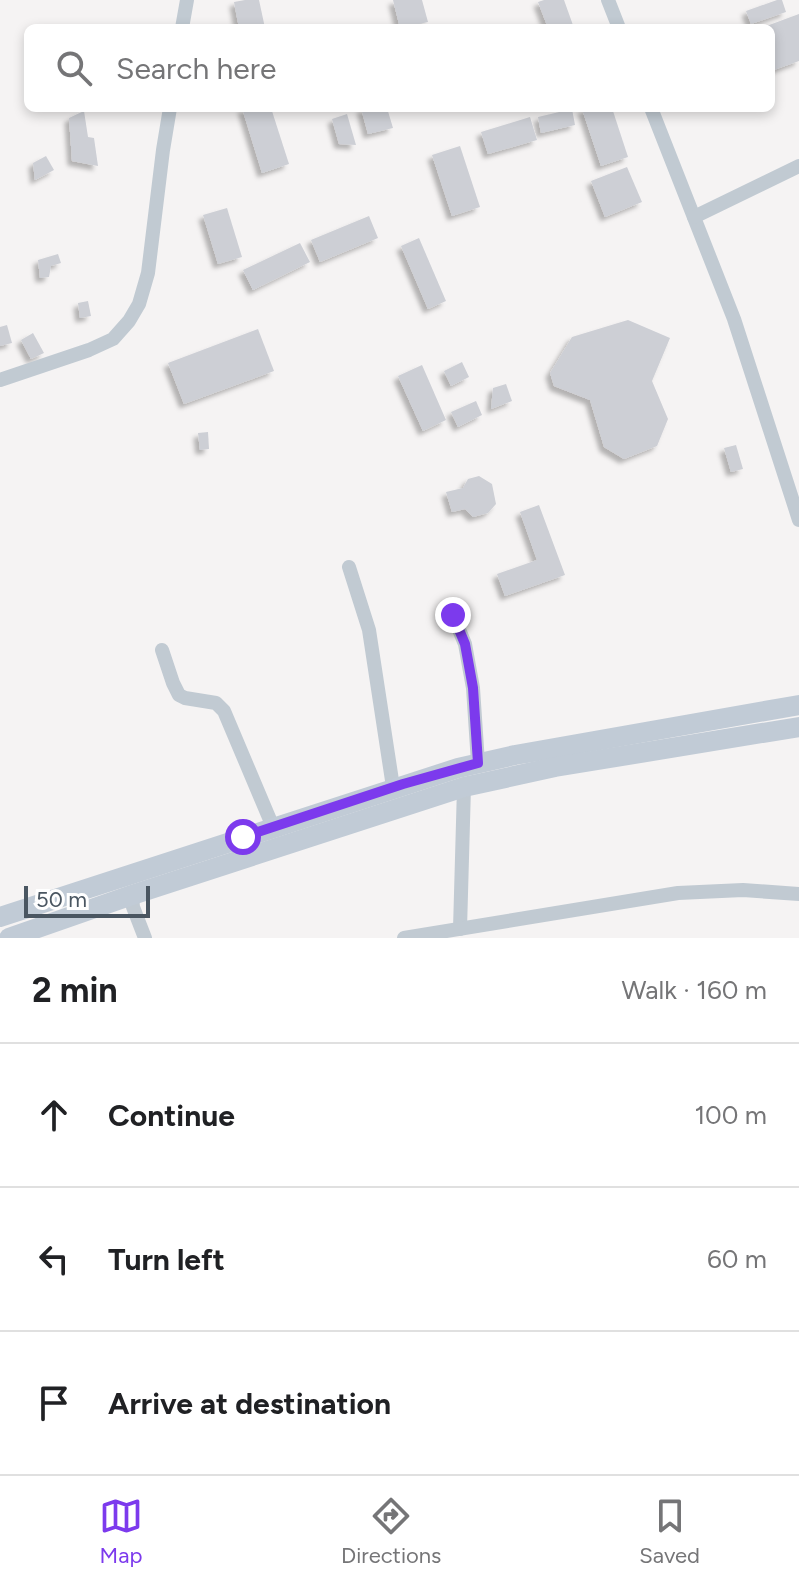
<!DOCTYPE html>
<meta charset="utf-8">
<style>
:root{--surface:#fff;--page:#f6f6f6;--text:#202124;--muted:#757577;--line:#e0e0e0;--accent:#7c3aed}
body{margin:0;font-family:Figtree,sans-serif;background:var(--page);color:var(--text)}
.scale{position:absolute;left:24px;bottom:20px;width:126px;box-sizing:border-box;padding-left:8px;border:4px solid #4a5661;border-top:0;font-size:22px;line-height:28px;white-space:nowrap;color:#4a5661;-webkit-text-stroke:6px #fff;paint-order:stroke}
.stop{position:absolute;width:24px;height:24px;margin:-18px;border:6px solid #7c3aed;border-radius:50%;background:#fff}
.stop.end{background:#7c3aed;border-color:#fff;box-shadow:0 2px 8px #0008}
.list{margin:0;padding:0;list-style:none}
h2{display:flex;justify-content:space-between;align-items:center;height:104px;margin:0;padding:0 32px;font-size:34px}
h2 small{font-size:26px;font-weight:400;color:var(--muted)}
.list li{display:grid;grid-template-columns:52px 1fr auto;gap:24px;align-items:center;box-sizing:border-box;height:144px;padding:0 32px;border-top:2px solid var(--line)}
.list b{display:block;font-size:30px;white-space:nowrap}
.list em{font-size:26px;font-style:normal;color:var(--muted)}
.icon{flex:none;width:44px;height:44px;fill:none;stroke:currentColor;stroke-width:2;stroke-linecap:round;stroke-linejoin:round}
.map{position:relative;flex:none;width:799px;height:938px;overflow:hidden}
.search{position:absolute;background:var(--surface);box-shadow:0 4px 12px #0003;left:24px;right:24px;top:24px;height:88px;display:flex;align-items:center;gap:20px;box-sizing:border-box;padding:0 28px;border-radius:12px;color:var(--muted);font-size:30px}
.sheet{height:536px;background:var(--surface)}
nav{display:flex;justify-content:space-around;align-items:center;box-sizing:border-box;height:112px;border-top:2px solid var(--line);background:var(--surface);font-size:22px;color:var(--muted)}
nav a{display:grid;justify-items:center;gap:4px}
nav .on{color:var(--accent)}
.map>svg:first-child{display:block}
.building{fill:#cdcfd5;filter:url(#shadow)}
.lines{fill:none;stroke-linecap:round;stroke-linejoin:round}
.minor{stroke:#c1cad2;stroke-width:14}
.secondary{stroke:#c1cbd6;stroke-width:20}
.route{stroke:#7c3aed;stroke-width:10}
</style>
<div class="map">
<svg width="799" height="938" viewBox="0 0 799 938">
<defs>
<filter id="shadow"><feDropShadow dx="-4.5" dy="4.5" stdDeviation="2" flood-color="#0004"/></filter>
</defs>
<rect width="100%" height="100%" fill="#f5f3f3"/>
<g class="building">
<path d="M245,0h14l6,28h-26l-5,-26z"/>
<path d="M393,0h29l6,22 -28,6z"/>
<path d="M544,0h20l10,28h-26l-10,-26z"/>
<path d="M777,0h5l4,12 -35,12 -5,-13z"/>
<path d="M799,14v47l-28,10v-43h-10z"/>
<path d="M242,108h29l18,56 -27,9z"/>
<path d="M361,108h26l6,20 -25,6z"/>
<path d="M587,108h25l16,49 -27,9 -19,-57z"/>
<path d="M572,109l3,16 -34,8 -3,-16z"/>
<path d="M84,111l4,26 6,1 4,28 -26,-5 -3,-43z"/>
<path d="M347,114l9,31 -17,-1 -7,-25z"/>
<path d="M530,117l7,23 -49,14 -7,-22z"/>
<path d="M460,146l20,61 -28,9 -20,-61z"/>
<path d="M46,156l8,14 -19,10 -2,-17z"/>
<path d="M627,167l15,35 -37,15 -14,-36z"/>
<path d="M227,208l15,49 -24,7 -15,-49z"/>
<path d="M369,216l9,22 -58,24 -9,-22z"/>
<path d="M419,238l27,63 -18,8 -27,-63z"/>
<path d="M300,243l10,19 -57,28 -10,-20z"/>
<path d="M58,254l3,9 -10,3 -2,11 -9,1 -2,-18z"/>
<path d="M88,301l3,15 -11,2 -2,-15z"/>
<path d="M628,320l42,18 -18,43 16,38 -11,27 -33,13 -20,-12 -14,-47 -36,-14 -4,-13 22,-36z"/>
<path d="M7,325l5,18 -12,3v-19z"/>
<path d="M258,329l16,42 -90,33 -16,-41z"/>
<path d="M33,333l11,20 -13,6 -10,-19z"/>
<path d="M462,362l7,15 -18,9 -7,-15z"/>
<path d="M422,365l24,55 -23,11 -25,-55z"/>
<path d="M506,384l6,17 -21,8 2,-21z"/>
<path d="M476,401l6,14 -24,12 -7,-15z"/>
<path d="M208,432l1,17 -9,1 -2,-17z"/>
<path d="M736,445l7,24 -12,3 -7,-24z"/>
<path d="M479,476l13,8 4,20 -8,9 -15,4 -8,-8 -13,3 -6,-20 17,-4 5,-9z"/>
<path d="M539,505l26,70 -60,21 -8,-22 40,-14 -17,-48z"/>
</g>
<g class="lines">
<g class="minor">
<path d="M608,0l11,28"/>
<path d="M182,28l5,-28"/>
<path d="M651,108l83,211 65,201"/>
<path d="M694,217l105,-51"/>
<path d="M0,380l89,-30 24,-11 16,-18 10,-17 9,-31 15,-123 7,-42"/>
<path d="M349,567l20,63 24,157"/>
<path d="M453,615l12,29 8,44 5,75"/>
<path d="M162,650l11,33 6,12 6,3 31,5 8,8 49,116"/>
<path d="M132,895l1,12 12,31"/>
<path d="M460,929l4,-142"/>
<path d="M404,938l274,-45 65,-3 56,4"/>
</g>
<g class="secondary">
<path d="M0,917l458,-149 57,-13 284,-50"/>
<path d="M9,938l123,-43 332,-108 91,-20 244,-40"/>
</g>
</g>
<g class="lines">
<path class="route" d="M243,837l160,-53 75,-21 -5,-75 -8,-44 -12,-29"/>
</g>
</svg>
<div class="scale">50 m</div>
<div class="stop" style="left:243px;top:837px"></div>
<div class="stop end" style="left:453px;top:615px"></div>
<div class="search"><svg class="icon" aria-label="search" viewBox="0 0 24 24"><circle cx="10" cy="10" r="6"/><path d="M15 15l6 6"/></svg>Search here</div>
</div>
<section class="sheet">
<h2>2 min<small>Walk · 160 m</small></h2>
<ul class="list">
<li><svg class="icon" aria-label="ahead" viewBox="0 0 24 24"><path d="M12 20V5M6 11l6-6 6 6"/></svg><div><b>Continue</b></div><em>100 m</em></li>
<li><svg class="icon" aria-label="left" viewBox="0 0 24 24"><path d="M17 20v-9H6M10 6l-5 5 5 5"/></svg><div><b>Turn left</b></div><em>60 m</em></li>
<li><svg class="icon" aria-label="arrive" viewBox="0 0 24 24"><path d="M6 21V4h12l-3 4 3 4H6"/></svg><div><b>Arrive at destination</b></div></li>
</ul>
</section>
<nav>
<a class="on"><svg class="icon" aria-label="map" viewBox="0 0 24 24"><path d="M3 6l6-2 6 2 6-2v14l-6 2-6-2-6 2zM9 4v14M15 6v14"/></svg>Map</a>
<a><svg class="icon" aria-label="directions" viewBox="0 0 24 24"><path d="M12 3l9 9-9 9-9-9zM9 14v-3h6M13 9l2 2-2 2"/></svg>Directions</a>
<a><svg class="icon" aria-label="saved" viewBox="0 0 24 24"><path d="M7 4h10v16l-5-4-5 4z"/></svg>Saved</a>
</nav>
